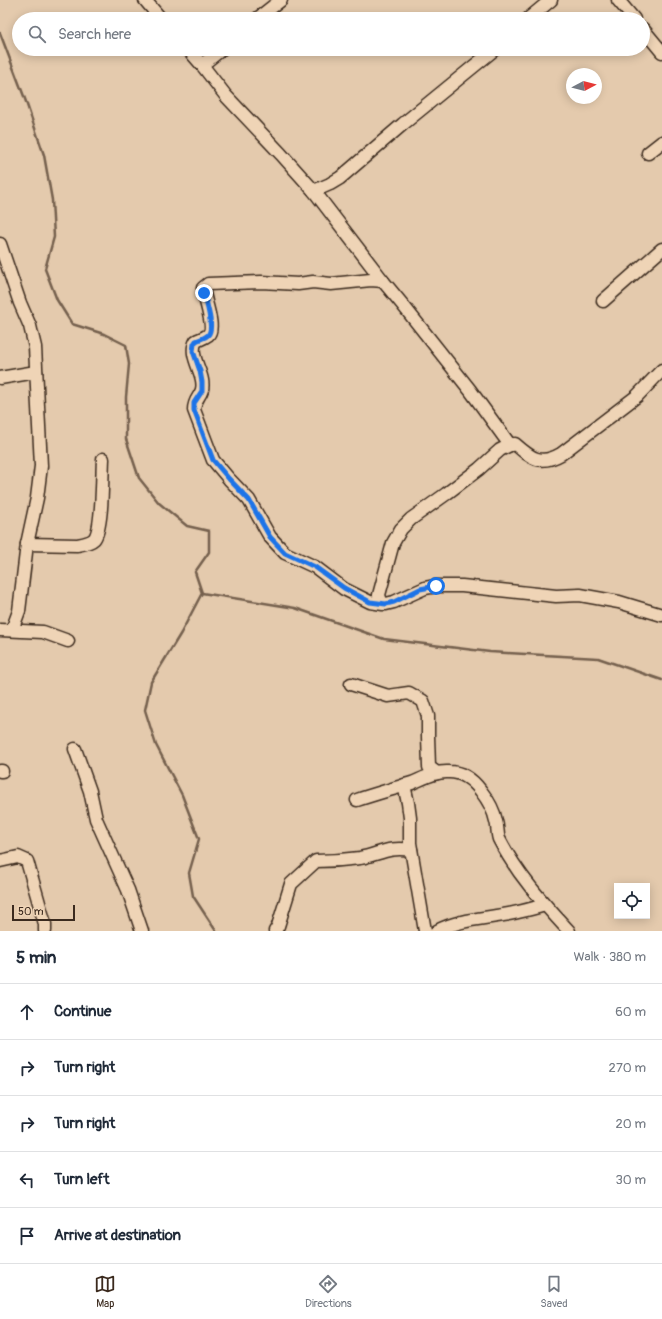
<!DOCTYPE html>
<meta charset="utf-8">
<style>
:root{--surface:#fff;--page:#f6f6f7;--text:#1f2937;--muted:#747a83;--line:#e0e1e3;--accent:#3b2a1e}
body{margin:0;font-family:Pangolin,sans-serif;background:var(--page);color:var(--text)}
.controls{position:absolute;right:12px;bottom:12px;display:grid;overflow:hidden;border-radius:0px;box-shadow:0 2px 10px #0003}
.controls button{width:36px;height:36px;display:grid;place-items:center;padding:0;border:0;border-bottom:1px solid var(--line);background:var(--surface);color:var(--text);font:20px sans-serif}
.compass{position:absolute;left:566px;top:68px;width:36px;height:36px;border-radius:50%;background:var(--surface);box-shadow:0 2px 10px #0003;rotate:83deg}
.scale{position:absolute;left:12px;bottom:10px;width:63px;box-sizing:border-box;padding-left:4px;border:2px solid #3b2a1e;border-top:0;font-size:11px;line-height:14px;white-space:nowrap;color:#3b2a1e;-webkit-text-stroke:3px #efd4b6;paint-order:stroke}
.stop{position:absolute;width:12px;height:12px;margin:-9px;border:3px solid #1a73e8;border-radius:50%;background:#fff}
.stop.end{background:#1a73e8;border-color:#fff;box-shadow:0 1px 4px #0008}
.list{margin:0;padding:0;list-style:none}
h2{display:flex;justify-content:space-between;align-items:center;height:52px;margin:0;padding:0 16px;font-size:17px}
h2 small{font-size:13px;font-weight:400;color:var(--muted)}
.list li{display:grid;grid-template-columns:26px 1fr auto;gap:12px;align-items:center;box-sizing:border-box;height:56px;padding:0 16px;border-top:1px solid var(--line)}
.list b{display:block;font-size:15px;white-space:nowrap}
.list em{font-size:13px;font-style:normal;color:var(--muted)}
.icon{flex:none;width:22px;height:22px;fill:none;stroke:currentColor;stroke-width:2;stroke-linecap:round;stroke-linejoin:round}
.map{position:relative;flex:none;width:662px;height:931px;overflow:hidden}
.search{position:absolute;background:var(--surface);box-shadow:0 2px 10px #0003;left:12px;right:12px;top:12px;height:44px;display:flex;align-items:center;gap:10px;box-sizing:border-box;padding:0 14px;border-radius:22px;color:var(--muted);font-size:15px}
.sheet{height:332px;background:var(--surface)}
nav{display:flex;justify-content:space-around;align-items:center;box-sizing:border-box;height:56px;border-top:1px solid var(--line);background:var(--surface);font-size:11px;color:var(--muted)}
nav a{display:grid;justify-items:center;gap:2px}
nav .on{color:var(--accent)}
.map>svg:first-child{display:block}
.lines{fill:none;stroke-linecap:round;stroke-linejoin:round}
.stream{stroke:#74604e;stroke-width:2.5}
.minor-casing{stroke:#3b2a1e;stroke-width:15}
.minor{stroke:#efd4b6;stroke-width:12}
.route{stroke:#1a73e8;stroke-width:5}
</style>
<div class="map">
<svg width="662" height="931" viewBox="0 0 662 931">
<rect width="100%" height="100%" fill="#e4caad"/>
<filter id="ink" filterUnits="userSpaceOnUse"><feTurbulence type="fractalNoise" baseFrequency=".025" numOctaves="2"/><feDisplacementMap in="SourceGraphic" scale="8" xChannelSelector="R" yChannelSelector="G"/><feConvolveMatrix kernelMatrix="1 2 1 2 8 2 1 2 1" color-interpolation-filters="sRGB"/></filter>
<g filter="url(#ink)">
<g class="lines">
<g class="stream">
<path d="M0,33l25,66 19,56 8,45 2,37 -9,32 12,31 15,24 32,10 22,11 3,19 -3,33v42l13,39 20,25 28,23 22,5v21l-14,20 7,21 -21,40 -30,49 -6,28 11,35 26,50 17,44 -10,34 4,23 23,35"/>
<path d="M202,593l93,15 89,31 106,13 108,6 64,22"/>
</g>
<defs>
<g id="minor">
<path d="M145,0l16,19"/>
<path d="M618,0l16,19"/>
<path d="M257,19l24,-19"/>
<path d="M528,19l23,-19"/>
<path d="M643,29l19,23"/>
<path d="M188,49l14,16 24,31 55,58 33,37 69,90 19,23 68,86 40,55 5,-1c16,14 25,22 46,10l76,-58 25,-26"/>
<path d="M202,65l20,-16"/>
<path d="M648,153l14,-11"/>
<path d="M314,191l16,-7 10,-6 63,-54 92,-75"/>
<path d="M0,244l20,59 10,23 5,21 6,119 -4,32 -10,46 -8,67 -7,19"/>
<path d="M383,281l-12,-1 -40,4 -18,-2 -15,2 -37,-2 -53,2 -5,4c1,11 13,40 5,47 -4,3 -8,4 -12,6 -7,12 4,27 6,39 3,16 -8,16 -8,30l19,50 16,19 20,21 21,37 15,16 30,14 29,22 26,13 13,2"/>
<path d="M603,301l59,-52"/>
<path d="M0,378l36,-6"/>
<path d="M510,445l-10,5 -21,19 -33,25 -35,25 -10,10 -8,14 -14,52 2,7 5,2 8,-2 31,-14 11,-2h26l94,10 24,-1 39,7 43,13"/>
<path d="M27,544l50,1c5,-1 13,-2 17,-6 9,-10 8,-65 9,-80"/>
<path d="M0,630l43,2 25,9"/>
<path d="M351,684l37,12 21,-3 14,8 5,15v20l1,31 8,6"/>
<path d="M75,749l15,42 6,28 32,71 14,41"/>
<path d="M0,771h2"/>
<path d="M404,785l4,18 2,15v25l15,88"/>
<path d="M357,800c18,-6 36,-11 55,-17 12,-5 24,-12 37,-11 14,0 24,8 32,19 7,9 13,20 15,30 2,6 1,13 3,18 18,35 44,64 70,92"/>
<path d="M0,861l18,-4 9,4 18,63v7"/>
<path d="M275,931l3,-5 13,-42 25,-23c14,0 29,-1 44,-3 20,-4 29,-12 51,-8"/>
<path d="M437,931c20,-11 44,-12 66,-16 14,-2 28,-6 42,-10"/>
</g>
</defs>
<use href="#minor" class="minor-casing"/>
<use href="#minor" class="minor"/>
</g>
</g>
<g class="lines" filter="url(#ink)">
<path class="route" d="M204,293c2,9 11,35 4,42 -3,3 -8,4 -12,6l-2,3 -1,7 7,20 2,11v9l-8,12v7l19,50 16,19 20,21 21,37 15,16 30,14 29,21 26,14 16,2 8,-2 26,-13 16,-3"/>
</g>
</svg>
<div class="controls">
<button><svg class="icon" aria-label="locate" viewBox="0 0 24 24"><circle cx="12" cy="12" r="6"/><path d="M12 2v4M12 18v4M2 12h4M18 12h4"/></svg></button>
</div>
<svg class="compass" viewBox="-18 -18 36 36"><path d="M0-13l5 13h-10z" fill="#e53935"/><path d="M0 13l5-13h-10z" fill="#747a83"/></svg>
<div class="scale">50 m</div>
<div class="stop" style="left:436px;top:586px"></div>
<div class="stop end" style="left:204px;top:293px"></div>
<div class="search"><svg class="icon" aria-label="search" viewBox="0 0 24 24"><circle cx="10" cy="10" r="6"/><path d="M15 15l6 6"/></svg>Search here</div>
</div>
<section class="sheet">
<h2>5 min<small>Walk · 380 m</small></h2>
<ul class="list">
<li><svg class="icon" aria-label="ahead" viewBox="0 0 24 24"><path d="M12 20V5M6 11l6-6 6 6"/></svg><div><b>Continue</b></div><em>60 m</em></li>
<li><svg class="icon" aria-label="right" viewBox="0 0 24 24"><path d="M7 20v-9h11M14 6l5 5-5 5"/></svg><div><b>Turn right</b></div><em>270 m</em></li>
<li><svg class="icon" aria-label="right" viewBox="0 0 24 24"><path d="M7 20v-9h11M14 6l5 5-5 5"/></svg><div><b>Turn right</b></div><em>20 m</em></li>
<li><svg class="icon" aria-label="left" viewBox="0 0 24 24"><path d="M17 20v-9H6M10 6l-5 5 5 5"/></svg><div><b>Turn left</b></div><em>30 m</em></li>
<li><svg class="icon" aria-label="arrive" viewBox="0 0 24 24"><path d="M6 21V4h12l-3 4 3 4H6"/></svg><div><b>Arrive at destination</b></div></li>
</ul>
</section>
<nav>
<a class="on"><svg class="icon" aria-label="map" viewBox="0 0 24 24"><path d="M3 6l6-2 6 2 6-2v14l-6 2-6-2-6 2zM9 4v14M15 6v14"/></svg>Map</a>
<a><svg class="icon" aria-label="directions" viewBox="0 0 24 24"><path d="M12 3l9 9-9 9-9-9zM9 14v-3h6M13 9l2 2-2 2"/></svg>Directions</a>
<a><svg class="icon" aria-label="saved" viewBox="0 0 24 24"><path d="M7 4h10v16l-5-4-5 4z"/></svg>Saved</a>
</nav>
